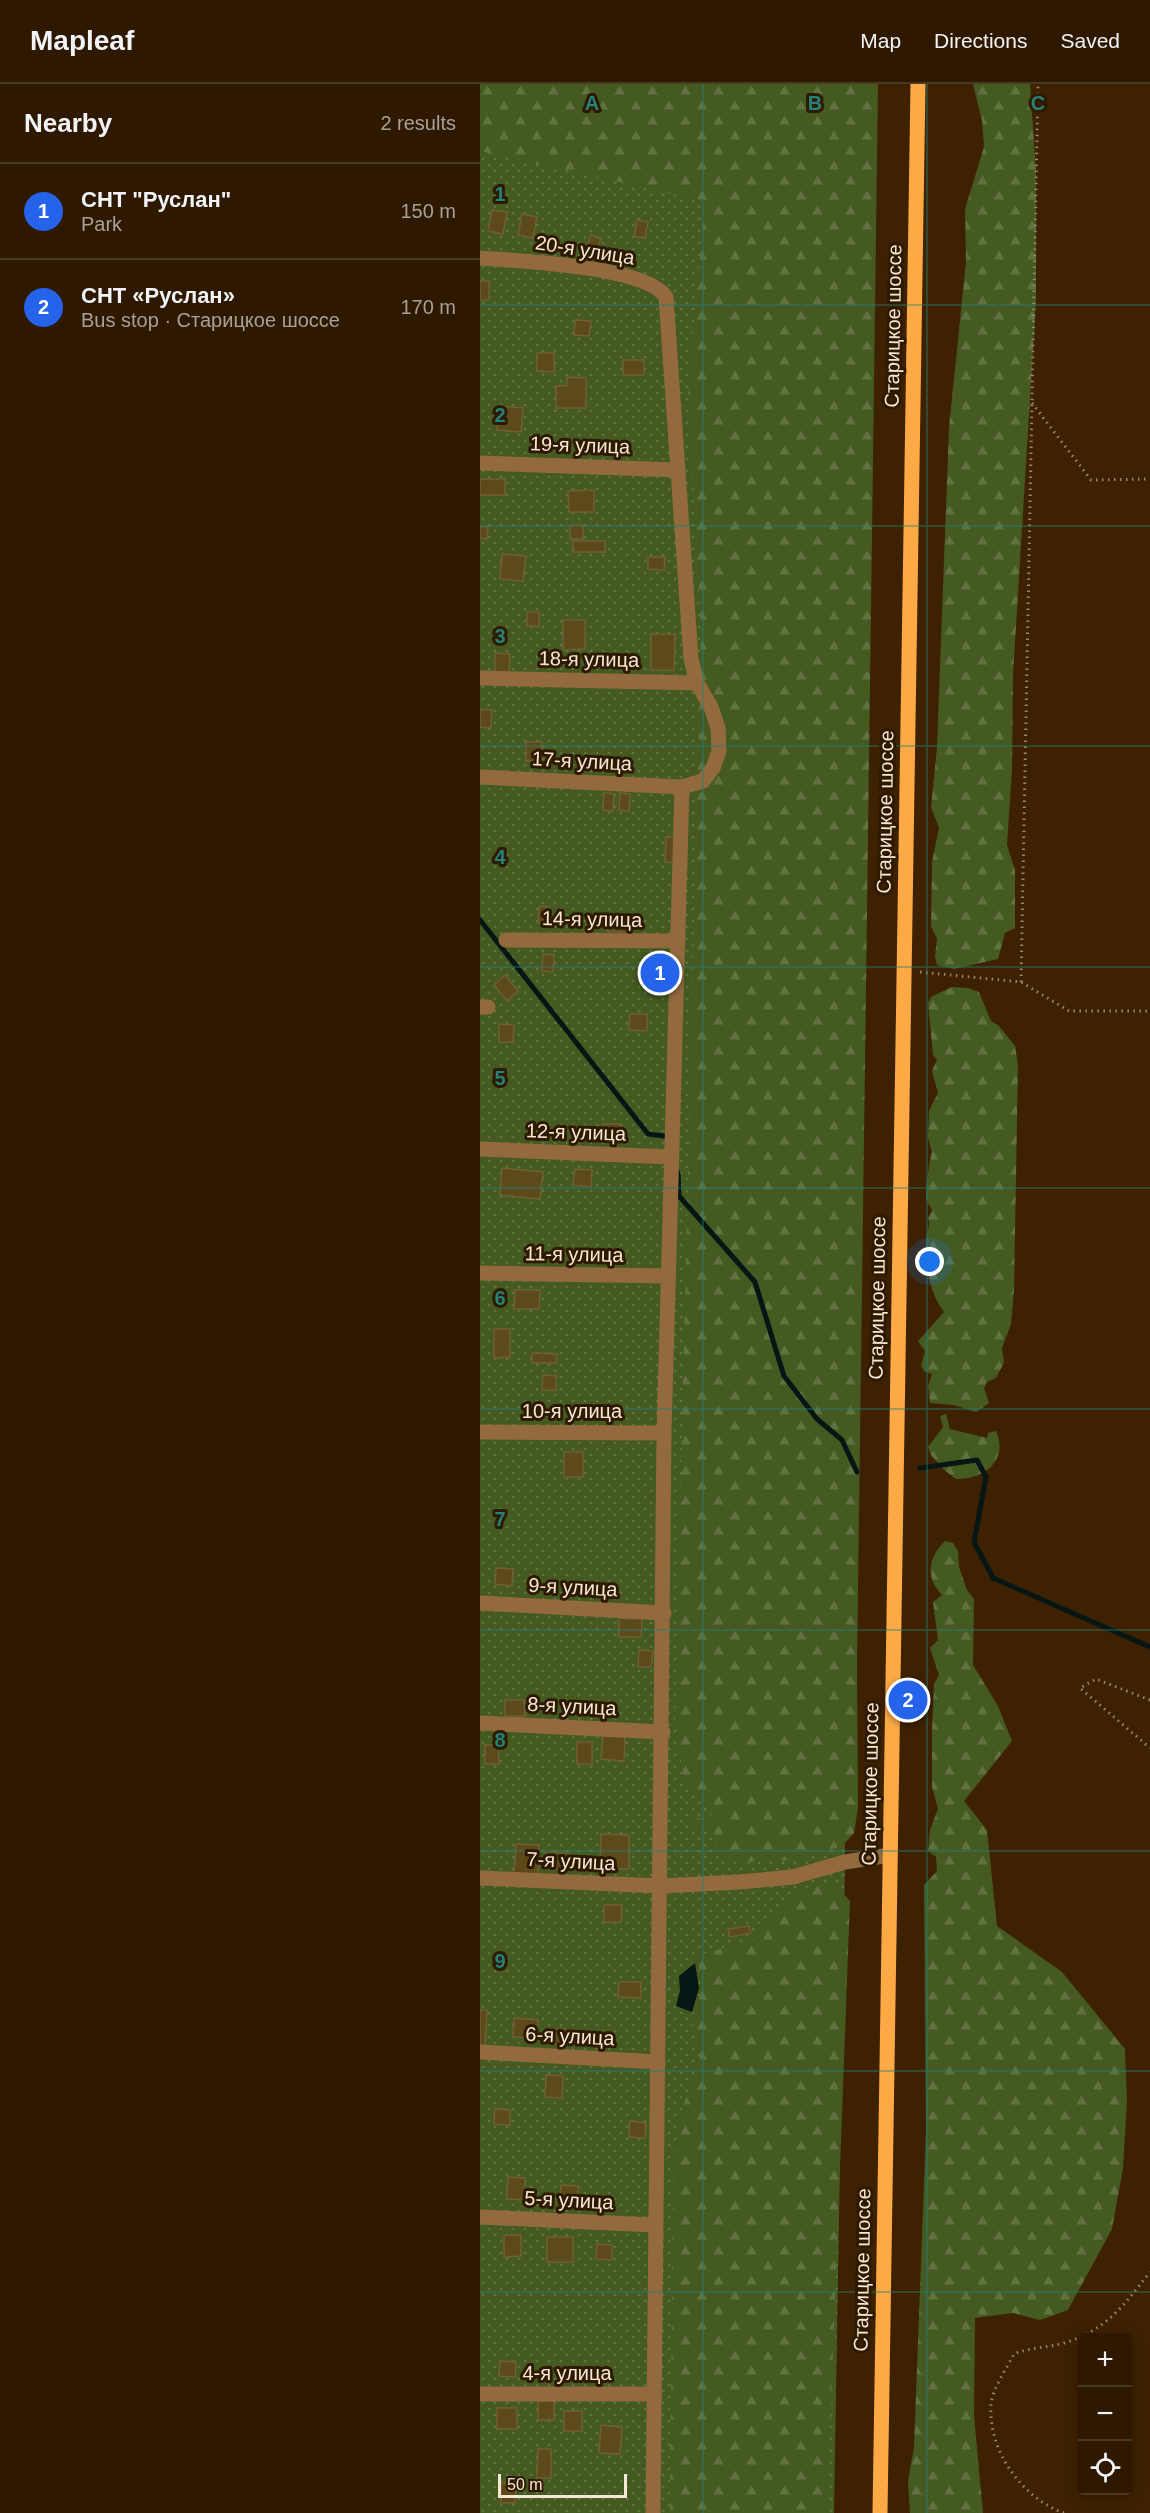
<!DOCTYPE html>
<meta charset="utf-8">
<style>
:root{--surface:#2e1900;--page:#36220a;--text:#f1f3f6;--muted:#a7a099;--line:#493822;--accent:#2563eb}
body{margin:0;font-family:Helvetica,sans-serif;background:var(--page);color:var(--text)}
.controls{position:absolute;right:18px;bottom:18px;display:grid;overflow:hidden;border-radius:6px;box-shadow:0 3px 15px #0003}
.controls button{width:54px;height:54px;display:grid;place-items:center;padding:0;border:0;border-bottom:2px solid var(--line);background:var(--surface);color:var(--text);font:30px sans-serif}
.scale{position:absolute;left:18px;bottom:15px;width:129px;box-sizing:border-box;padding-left:6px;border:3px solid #f9e6d4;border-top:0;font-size:16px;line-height:21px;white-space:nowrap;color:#f9e6d4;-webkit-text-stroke:4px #2e1901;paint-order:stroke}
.you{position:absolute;left:450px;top:1178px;width:21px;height:21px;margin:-15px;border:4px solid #fff;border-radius:50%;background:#1a73e8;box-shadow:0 0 0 9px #1a73e833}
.badge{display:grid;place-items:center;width:39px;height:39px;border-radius:50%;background:var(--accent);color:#fff;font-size:20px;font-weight:700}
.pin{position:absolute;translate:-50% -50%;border:3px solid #fff;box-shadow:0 2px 6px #0006}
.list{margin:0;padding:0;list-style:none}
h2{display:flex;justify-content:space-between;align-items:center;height:78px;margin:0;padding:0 24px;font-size:26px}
h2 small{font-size:20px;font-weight:400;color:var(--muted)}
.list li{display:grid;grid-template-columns:39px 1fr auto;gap:18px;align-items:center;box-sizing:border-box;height:96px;padding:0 24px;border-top:2px solid var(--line)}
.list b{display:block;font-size:22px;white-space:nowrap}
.list p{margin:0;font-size:20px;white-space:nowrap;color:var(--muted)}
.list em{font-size:20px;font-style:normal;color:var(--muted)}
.icon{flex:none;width:33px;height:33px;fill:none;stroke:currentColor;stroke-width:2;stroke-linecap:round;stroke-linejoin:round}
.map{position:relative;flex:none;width:670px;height:2429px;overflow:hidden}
header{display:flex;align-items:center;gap:36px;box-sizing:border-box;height:84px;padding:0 30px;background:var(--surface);border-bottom:2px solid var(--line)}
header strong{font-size:28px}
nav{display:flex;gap:33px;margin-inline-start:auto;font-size:21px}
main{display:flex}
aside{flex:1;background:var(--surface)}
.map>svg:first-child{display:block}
.grass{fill:url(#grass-dots)}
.forest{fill:url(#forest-firs)}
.water{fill:#051614}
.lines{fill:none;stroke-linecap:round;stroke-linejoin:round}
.stream{stroke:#051614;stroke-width:5}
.building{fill:#5c4a1a;stroke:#705f35;stroke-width:1.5}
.path{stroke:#9d856c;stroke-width:3;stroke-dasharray:1.5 4.5;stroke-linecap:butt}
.minor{stroke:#926a3e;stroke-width:15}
.major{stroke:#fdaa46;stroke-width:15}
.grid{fill:none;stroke:#268178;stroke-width:1.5;stroke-opacity:0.55}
.labels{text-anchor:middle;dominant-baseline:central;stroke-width:6;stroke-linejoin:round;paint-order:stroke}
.street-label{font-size:20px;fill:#f9e6d4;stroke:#2e1901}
.grid-label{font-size:20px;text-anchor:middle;font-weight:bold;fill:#268178;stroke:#2e1901;stroke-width:6;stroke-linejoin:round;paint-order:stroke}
</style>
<header>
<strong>Mapleaf</strong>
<nav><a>Map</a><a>Directions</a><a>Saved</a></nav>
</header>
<main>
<aside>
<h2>Nearby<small>2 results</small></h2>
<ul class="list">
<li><span class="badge">1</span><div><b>СНТ &quot;Руслан&quot;</b><p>Park</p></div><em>150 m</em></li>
<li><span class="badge">2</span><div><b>СНТ «Руслан»</b><p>Bus stop · Старицкое шоссе</p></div><em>170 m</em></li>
</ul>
</aside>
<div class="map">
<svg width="670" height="2429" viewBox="0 0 670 2429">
<defs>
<pattern id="grass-dots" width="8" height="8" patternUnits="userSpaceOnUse" patternTransform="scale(1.5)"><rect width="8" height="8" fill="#445a21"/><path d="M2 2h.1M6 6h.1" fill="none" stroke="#607240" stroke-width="1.8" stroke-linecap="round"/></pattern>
<pattern id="forest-firs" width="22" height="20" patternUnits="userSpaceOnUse" patternTransform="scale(1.5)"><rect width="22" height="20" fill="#445a21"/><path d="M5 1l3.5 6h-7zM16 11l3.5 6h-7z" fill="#607240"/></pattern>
</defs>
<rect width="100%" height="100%" fill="#3d2100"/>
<path class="grass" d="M0,0h354l11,1778 -11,651h-354z"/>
<g class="forest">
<path d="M0,0h398l-21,1581 1,143 -4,25 -11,12 -35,13 -26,3h-29l-9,5 -20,-11 -16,-22 -22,-9 5,-8 17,5 8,-15 -23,-11 -8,-7 -10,-68 26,-1090 -13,-239 17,-190 -225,-50z"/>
<path d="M493,0h57l6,87v130l-23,374 -1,94 -5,76 8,25v58l-10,5 -7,26 -44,10 -17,-4 -2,-9 2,-17 -6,-13 1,-64 7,-34 -8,-21 6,-60 12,-320 17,-165 -1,-53 19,-62 -2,-26z"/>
<path d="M472,903l16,1 11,4 12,29 8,5 16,20 3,19 -4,225 -3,34 -9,24 2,15 -8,15 -9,4 -3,6 5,15 -13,9 -22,-7 -24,-2 -2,-17 4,-12 -8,-3 -3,-5 4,-15 -7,-10 26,-29c-15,-20 -19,-46 -18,-72 0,-9 5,-13 2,-22l4,-8c-2,-4 -6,-10 -6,-14 0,-8 4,-40 6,-44l-4,-14 1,-27 9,-18 -6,-22 5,-11 -4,-5 -5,-52 3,-6z"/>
<path d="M466,1330l4,15 37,9 1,-5 8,-2c13,29 -12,49 -40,48l-12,-9 -13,-15 -3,-8 15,-20 -3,-11z"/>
<path d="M465,1457l8,2 5,8 1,16 8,23 7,9 -1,66 25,41 14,35 -48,60 23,29 10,96 65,46 63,77 2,53 -4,66 -11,61 -44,81 -28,10 -27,-7 -38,5 -1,98 9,97h-73l-2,-32 6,-34 12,-316 -2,-246 13,-14 -1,-14 -8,-6 2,-21 8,-21 -6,-22v-56l2,-47 5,-9 -9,-27 8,-8 -5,-38 9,-7c-17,-18 -14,-37 3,-54z"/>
<path d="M355,1800l15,17 -23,612h-157l3,-353 9,-51 18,-50 -8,-39 9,-27 -3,-38 57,-15v-13l22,-15 22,-23z"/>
</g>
<path class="water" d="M215,1879l4,25 -7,24 -16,-6 4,-15 -1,-15z"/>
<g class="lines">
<g class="stream">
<path d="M0,836l168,214 16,2"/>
<path d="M198,1089l1,23 76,86 29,94 33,43 25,21 15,32"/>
<path d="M440,1384l57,-8 9,17 -12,65 19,36 157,69"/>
</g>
</g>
<g class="building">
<path d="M12,126l15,2 -4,22 -15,-3z"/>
<path d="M42,130l15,3 -4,21 -15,-3z"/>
<path d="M157,136l11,2 -3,16 -11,-2z"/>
<path d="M111,151l10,4 -6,15 -10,-3z"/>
<rect x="0" y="197" width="9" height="19"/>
<path d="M95,236l16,1 -2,15 -15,-1z"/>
<path d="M57,269h17v19l-17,-1z"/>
<rect x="143" y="276" width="21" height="15"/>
<path d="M87,293l19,1v30h-30v-22h11z"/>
<path d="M19,322l24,2 -2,24 -24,-2z"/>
<rect x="0" y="395" width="25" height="16"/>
<path d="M114,406v22h-25l-1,-21z"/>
<rect x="90" y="441" width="13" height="14"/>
<path d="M0,442l8,1 -1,12 -7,-1z"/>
<rect x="93" y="457" width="32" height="11"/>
<path d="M22,470l24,2 -3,25 -23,-2z"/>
<path d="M168,473h17l-1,13 -16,-1z"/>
<rect x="47" y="528" width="12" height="14"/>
<path d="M83,536h22v29l-22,1z"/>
<path d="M171,550h24l-1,36h-23z"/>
<path d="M15,569l15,1 -1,18h-14z"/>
<path d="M0,625l12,1 -1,18 -11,-1z"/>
<path d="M46,658h16v18l-16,1z"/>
<path d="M124,709l10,1 -1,17 -10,-1z"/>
<path d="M140,709l10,1 -1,17 -10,-1z"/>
<path d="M186,753h12l-1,25h-12z"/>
<path d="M59,822l10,1 -1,17 -10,-1z"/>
<path d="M128,830l20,1 -1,17 -20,-1z"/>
<path d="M63,870l11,1 -1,17 -11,-1z"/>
<path d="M25,891l13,16 -11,10 -13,-16z"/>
<path d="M150,930h17v17l-18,-1z"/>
<path d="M19,940l15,1 -1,17h-14z"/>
<rect x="123" y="1040" width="17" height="17"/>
<path d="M22,1084l41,4 -3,27 -40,-4z"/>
<path d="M95,1085l17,1 -1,17 -18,-2z"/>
<path d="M35,1206h25l-1,19h-25z"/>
<path d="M14,1245h16v28l-16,1z"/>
<path d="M52,1269l25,1 -1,9h-24z"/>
<path d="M63,1291l13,1v14h-14z"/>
<rect x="84" y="1368" width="19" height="25"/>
<path d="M16,1484l17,1 -1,17 -17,-2z"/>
<path d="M139,1534l23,1 -1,18h-22z"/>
<path d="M159,1566l14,1 -2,16h-13z"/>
<path d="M25,1616h19l1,16h-20z"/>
<path d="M123,1652l22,1 -1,24 -23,-2z"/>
<rect x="97" y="1658" width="15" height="22"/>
<path d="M5,1661h13l1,19h-14z"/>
<path d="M121,1750l28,1v34h-29z"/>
<path d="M36,1760l23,1 -1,29 -24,-1z"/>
<path d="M65,1769h24v17l-24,-1z"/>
<path d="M124,1821h18l-1,17h-17z"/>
<path d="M269,1842l2,7 -21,4 -2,-8z"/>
<path d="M139,1898h22v16l-23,-1z"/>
<path d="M0,1926h7l-2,36 -5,-1z"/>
<path d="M34,1934l24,2 -1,18 -24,-1z"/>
<path d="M70,1945h16l-2,16 -15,-1z"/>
<path d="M66,1991l17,1 -1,22 -17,-1z"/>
<path d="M15,2025l15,1v15l-16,-1z"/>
<path d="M150,2037l16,2 -1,15 -16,-1z"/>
<path d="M28,2093l17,1 -1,22 -17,-1z"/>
<path d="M81,2101l17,1 -1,18 -17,-1z"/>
<path d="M24,2151h17v21l-17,1z"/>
<rect x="67" y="2153" width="26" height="25"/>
<path d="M117,2160l15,1v15l-16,-1z"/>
<path d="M20,2277l16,1 -1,15 -16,-1z"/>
<rect x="58" y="2317" width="16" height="19"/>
<rect x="17" y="2324" width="20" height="21"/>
<rect x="84" y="2327" width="18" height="20"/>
<path d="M121,2341l21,2 -2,27 -21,-1z"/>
<path d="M58,2365h13v29h-14z"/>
<path d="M21,2399l15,1 -1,19h-14z"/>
</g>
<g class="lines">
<g class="path">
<path d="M552,319l59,77 59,-1"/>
<path d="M440,888l101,10 48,29h81"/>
<path d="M541,898l17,-898"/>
<path d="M670,1616l-54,-21 -16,9 70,60"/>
<path d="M584,2429c-42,-15 -76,-62 -73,-108 1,-16 16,-37 23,-51 17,-7 33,-6 50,-11 43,-13 60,-38 86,-71"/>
</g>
<g class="minor">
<path d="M0,174c38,3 166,8 186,39l25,362 6,24 14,24 7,21 1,23 -6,17 -10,13 -21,6 -18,646 -11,1080"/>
<path d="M0,379l198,7"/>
<path d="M0,594l217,5"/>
<path d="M0,693l202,10"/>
<path d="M26,856l172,1"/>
<path d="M0,923h8"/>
<path d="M0,1065l191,8"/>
<path d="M0,1189l187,3"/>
<path d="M0,1348l184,1"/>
<path d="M0,1519l184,10"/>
<path d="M0,1639l183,9"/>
<path d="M0,1794l181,8 78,-4 54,-5 52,-15 45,-7"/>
<path d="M0,1968l178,10"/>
<path d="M0,2133l175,8"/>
<path d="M0,2310h174"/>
</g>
<path class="major" d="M400,2429l38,-2429"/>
</g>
<path class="grid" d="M223,0v2429M447,0v2429M0,221h670M0,442h670M0,662h670M0,883h670M0,1104h670M0,1325h670M0,1546h670M0,1767h670M0,1987h670M0,2208h670"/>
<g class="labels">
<g class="street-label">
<text transform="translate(105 166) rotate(9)">20-я улица</text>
<text transform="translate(413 242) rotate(-89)">Старицкое шоссе</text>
<text transform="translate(100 361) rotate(2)">19-я улица</text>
<text transform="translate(109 575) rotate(1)">18-я улица</text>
<text transform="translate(102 677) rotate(3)">17-я улица</text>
<text transform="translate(405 728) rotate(-89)">Старицкое шоссе</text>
<text transform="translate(112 835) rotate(1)">14-я улица</text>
<text transform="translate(96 1048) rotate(2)">12-я улица</text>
<text transform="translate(94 1170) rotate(1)">11-я улица</text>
<text transform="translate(397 1214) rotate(-89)">Старицкое шоссе</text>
<text x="92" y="1327">10-я улица</text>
<text transform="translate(93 1503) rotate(3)">9-я улица</text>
<text transform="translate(92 1622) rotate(3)">8-я улица</text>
<text transform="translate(390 1700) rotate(-89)">Старицкое шоссе</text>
<text transform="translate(91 1777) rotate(3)">7-я улица</text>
<text transform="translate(90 1952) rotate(3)">6-я улица</text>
<text transform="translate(89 2116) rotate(3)">5-я улица</text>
<text transform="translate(382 2186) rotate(-89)">Старицкое шоссе</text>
<text x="87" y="2289">4-я улица</text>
</g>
</g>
<g class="grid-label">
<text x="112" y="26">A</text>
<text x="335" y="26">B</text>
<text x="558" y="26">C</text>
<text x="20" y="117">1</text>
<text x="20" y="338">2</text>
<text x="20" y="559">3</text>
<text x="20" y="780">4</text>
<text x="20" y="1001">5</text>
<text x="20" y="1221">6</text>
<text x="20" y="1442">7</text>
<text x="20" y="1663">8</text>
<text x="20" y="1884">9</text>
</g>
</svg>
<div class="controls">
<button>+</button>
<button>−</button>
<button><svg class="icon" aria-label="locate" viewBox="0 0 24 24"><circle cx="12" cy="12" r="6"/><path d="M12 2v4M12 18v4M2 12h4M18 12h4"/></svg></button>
</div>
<div class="scale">50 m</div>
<div class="you"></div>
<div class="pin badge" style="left:180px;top:889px">1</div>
<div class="pin badge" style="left:428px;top:1616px">2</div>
</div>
</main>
